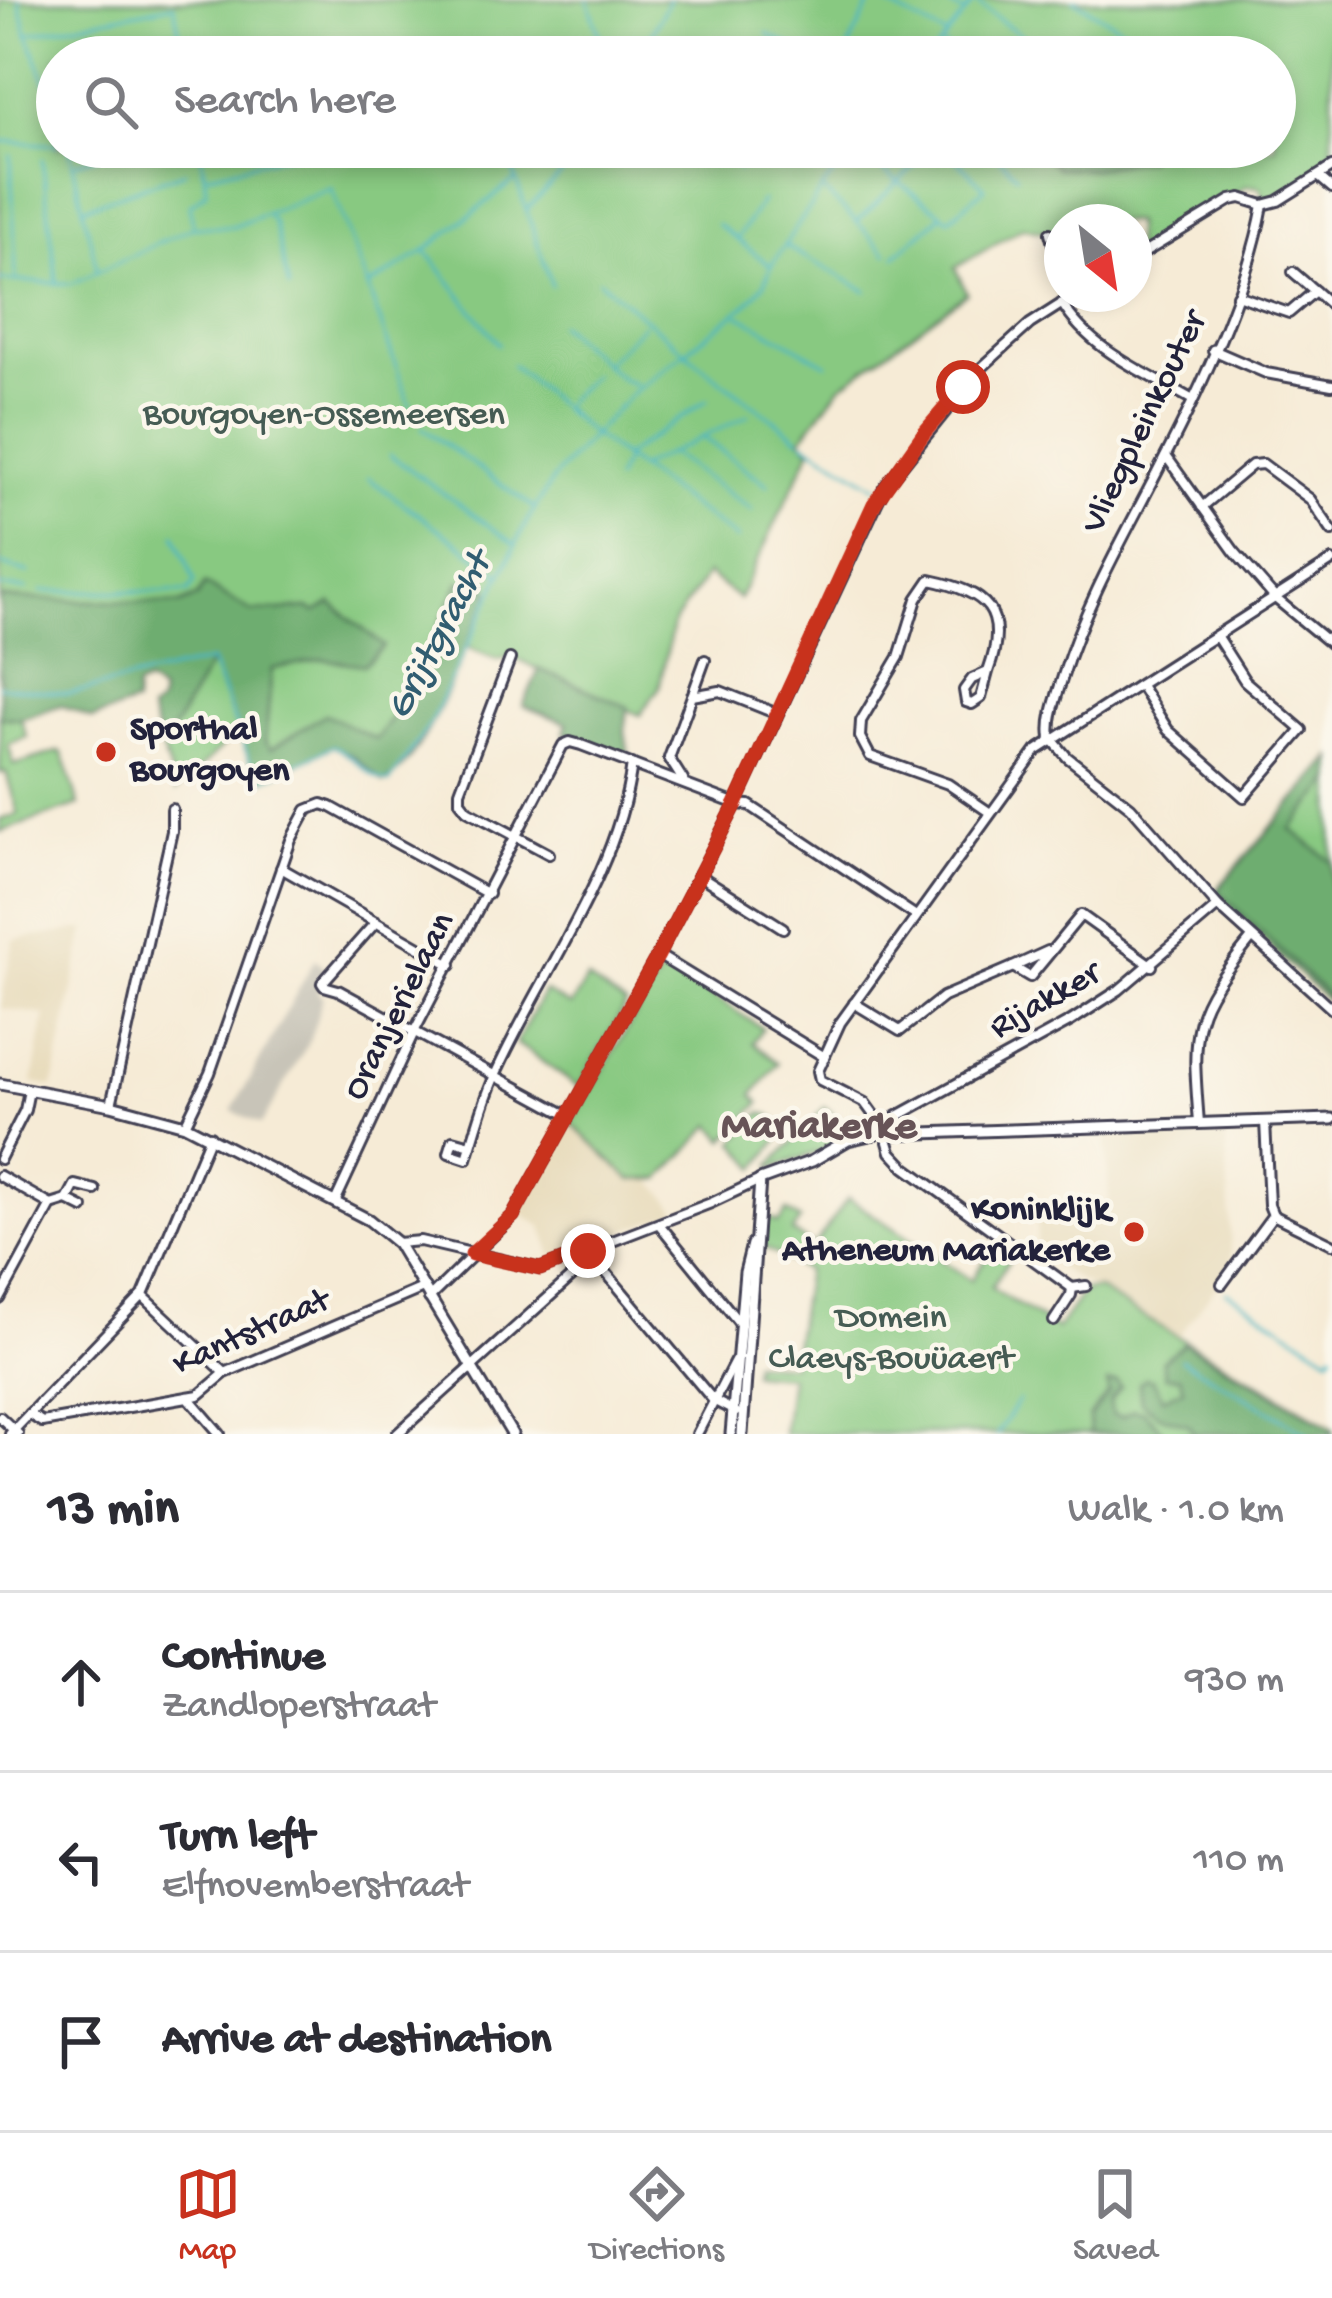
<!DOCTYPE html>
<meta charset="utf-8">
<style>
:root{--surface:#fff;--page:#f2f2f3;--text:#2b2b33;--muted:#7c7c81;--line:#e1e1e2;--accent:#c8321e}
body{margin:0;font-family:"Gochi Hand",sans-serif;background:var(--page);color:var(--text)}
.compass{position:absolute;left:1044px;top:204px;width:108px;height:108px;border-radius:50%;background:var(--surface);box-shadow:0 6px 18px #0003;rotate:150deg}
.stop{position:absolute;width:36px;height:36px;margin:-27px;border:9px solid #c8321e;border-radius:50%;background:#fff}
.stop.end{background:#c8321e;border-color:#fff;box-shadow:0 3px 12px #0008}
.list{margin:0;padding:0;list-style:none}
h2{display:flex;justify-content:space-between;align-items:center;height:156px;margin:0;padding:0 48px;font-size:51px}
h2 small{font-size:39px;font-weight:400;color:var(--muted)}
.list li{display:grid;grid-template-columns:78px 1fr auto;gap:36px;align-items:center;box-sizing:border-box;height:180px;padding:0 48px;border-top:3px solid var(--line)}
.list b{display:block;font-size:45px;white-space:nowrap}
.list p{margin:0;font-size:39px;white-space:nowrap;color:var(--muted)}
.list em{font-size:39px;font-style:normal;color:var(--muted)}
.icon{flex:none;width:66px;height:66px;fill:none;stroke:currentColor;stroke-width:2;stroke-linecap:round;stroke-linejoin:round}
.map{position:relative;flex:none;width:1332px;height:1434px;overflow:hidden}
.search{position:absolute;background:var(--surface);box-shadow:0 6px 18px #0003;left:36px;right:36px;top:36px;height:132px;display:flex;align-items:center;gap:30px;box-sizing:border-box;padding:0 42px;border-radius:66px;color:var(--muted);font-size:45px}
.sheet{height:696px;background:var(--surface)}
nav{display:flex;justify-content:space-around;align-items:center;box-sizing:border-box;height:168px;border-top:3px solid var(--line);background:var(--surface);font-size:33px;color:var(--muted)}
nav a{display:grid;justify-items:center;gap:6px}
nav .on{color:var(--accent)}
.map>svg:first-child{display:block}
.built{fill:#e7daba}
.industrial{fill:#c8c4b8}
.green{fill:#88c981;stroke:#55765e;stroke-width:3;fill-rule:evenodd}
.forest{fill:#6ead6f;stroke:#486855;stroke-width:3}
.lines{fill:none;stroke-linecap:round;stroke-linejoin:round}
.stream{stroke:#48b6c2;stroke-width:3}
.minor-casing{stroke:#424052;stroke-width:14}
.tertiary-casing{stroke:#424052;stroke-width:15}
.minor{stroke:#fff;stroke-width:8}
.tertiary{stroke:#fff;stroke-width:9}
.route{stroke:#c8321e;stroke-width:15}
.poi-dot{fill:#c8321e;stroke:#fbf7ec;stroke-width:4.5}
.labels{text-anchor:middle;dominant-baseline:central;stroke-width:9;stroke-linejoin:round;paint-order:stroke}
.park-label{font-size:36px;fill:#465c54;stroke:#fbf7ec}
.street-label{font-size:36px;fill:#22223b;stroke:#fbf7ec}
.poi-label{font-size:36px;font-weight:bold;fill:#22223b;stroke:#fbf7ec;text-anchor:start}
.water-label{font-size:39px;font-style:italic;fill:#315d71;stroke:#fbf7ec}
.quarter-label{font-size:42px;font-weight:bold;fill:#675457;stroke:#fbf7ec}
</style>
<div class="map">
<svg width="1332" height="1434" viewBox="0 0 1332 1434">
<rect width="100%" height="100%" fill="#fbf7ec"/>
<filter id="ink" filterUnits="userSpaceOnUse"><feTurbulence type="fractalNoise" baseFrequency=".00833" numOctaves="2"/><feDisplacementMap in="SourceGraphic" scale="24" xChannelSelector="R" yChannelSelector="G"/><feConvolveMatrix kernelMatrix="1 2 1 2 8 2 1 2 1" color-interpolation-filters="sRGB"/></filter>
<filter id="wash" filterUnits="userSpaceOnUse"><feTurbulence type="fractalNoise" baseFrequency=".004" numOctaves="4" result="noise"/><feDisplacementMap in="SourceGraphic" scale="48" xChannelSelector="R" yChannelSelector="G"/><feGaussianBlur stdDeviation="2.7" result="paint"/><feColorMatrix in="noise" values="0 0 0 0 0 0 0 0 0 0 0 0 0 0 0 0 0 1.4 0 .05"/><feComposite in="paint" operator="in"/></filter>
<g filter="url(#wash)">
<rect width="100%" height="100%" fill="#f6ebd6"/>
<g class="built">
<path d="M85,929l-32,158 -20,-4 12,-68 -45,-7 14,-68z"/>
<path d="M571,1123l60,56h20l27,32 -125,46 -11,-31 -23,-13z"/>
<path d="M1225,1128l7,137 -55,73 -140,-83v-47l72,-6 -3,-68z"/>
</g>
<path class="industrial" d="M315,959l13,12 -8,9 -2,13 5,4 -13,43 -49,85 -29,-14z"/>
<g class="green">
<path d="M0,0h1332v165l-63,36 -5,-1 -4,-13 -13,-1 -113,69v-33h-72v23l-8,4 2,-19 -9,3 -24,-6 -68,41 12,25 -126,93 -40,53 10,11 -72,149 -32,-25 -34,50 -14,64 -19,27 -124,-56 -3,-4 -15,5 -31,-13 -38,79 -40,56c-19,-2 -36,-28 -56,-36l-72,35 -5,-4 -17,-46 -63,60 -14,-42 48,-86 -210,23zM57,57h1218v90h-1218z"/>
<path d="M0,717l21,2 6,18 -19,7 6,21 46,-14 3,3 16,51 -79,27v-12l18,-6 -12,-42 -6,1z"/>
<path d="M1332,758v247l-119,-111z"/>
<path d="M665,965l97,63 -9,15 25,20 -25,32 7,8 -35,37 -13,-15 -51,54 -30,1 -60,-57z"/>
<path d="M587,979l39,26 -48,82 -62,-44 28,-52 27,15z"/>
<path d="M825,1107l16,14 -1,9 11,4 -32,18 -47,16 -1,-3z"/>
<path d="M761,1113l9,2 16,15 -29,38 -22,-26z"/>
<path d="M848,1198l123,82 27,-40 16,12 -23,36 66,41 28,-39 13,-1c77,49 159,89 234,139v6h-549l7,-58 -38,-3 1,-11 38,3 15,-94 -42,-24 2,-31 12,7 9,-12 13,9 -8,12 22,14z"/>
</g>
<g class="forest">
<path d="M1036,147h115l-3,12 -56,10 -35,-1z"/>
<path d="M460,581l10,4 16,-1 4,14c-29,50 -58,154 -106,185l-31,-27 -20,-10 -72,35 -5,-4 -45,-115 -49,87 -12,-38 9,-7 2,-11 -14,-10 -11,5 -1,16 -43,15 -31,-14 -40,14 -21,-2v-119l180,6 17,-7 8,-13 47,28 56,-4 8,4 15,-9 53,43 -20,19 -41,-6 -51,10 -7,73 6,7 54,-35 51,25 25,-35z"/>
<path d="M539,669l89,38 -3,24 4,26 -65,-24 3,-10 -44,-17z"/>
<path d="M1332,758v23l-41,48 41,33v138l-115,-110z"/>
<path d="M1184,1343l148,85v6h-137l-6,-9 -30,-10 -18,-13 -2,-19 7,-5 7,2 10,18 21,-9 -4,-12 -15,-1 -3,-15z"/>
<path d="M1117,1382l4,5 -11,14 2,13 9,3 12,-7 11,1 21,23h-75l-1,-17 20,-25 -2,-9z"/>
</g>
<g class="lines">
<g class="stream">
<path d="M19,0l8,34 147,-29 10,52"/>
<path d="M588,0l19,57"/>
<path d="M877,0l70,36"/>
<path d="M938,0l25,12"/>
<path d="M1074,0l67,39"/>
<path d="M974,1l77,56"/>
<path d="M767,34l46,23"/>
<path d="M28,35l29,76"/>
<path d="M944,46l12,11"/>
<path d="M849,47l23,-47"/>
<path d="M640,57l29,-57"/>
<path d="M931,57l43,-55"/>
<path d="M0,141l57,4"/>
<path d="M69,147l28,122"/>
<path d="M374,147l-1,14 59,-14"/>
<path d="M505,147l47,139"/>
<path d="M794,147l32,18"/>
<path d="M987,147l30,28"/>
<path d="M855,150l94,69 36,-31 -41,-41"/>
<path d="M11,155l5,124"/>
<path d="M42,159l15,123"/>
<path d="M76,163l49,-16"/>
<path d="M738,170l15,-23"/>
<path d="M206,175l114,-28"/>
<path d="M823,190l34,32 77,-75"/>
<path d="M85,207l100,-35"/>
<path d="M527,209l55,-56"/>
<path d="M268,216l6,7 15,65"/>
<path d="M857,222l30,32"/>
<path d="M193,224l-4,-18 18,-14 -7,-45"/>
<path d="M717,224l54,42"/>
<path d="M737,239l25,-38"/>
<path d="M785,246l82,45"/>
<path d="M426,251l73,93"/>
<path d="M895,256l47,-41"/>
<path d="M0,280l71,4 122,-57h40l98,-39 37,99 55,-35 92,-72"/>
<path d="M599,280l108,90 93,69"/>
<path d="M368,288l42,117"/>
<path d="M739,315l88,49"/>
<path d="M558,324l64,55 14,6"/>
<path d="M606,362l37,-37"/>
<path d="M512,365l81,70 144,104"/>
<path d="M561,406l33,-32"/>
<path d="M422,428l111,79"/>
<path d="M702,437l66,48"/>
<path d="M804,442l73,45"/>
<path d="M669,453l83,57"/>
<path d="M390,455l126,90"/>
<path d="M625,456l82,-56"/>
<path d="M638,468l111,-53"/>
<path d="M368,478l134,97"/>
<path d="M615,481l10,-20"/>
<path d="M0,564l29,9"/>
<path d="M0,587l27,2"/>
<path d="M41,591l147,1 7,-10 -20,-48"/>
<path d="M0,686l68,8 143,-33 45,116 5,4 72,-35c20,8 37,34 56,36l40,-56 98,-205 29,-46 74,-80 118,-92 17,-20 6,-17 51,-77 33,-42"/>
<path d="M1226,1291l104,66 2,-5"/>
<path d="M1181,1359l127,75"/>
<path d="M997,1434l22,-34"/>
</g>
</g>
</g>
<g filter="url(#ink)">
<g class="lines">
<defs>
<g id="minor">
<path d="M1318,176l14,12"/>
<path d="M1263,205l15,-4 54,-34"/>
<path d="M1050,233l12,42"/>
<path d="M1134,259l97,-59 10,-2 22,7"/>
<path d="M1293,272l22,19"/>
<path d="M1237,295l52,18 26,-22 17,15"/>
<path d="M1062,303c27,47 84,70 129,96"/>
<path d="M1213,350l53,23 66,12"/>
<path d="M1166,456l68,95 41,47 57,47"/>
<path d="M1202,507l50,-42 11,-1 47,35 22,32"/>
<path d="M510,659l-50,132v10l7,9 82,44"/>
<path d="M988,672l-7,26 -9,6 -6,-2 -2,-12 8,-11 16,-7c22,-61 -1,-80 -58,-92l-13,19 -18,58 -38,64 -1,16 10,19 78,28 41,28"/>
<path d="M1140,685l28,45 76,67 58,-67 -57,-49 -28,-44"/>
<path d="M692,696l13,-36"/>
<path d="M1051,738c-3,-20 6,-42 12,-62 24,-77 64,-144 100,-215 38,-73 86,-176 100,-256"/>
<path d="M1051,738l16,19 64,50 87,99 114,103"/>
<path d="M683,780l-14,-22 23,-62 28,-5 55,22"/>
<path d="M281,868l170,97"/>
<path d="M699,875l84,53"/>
<path d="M376,922l-54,61 2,3 14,4 229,125"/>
<path d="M658,955l165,101"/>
<path d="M1013,967l35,-16"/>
<path d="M854,1003l46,28 43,-34 70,-30 17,10 51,-62 71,51"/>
<path d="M111,1105l61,-274v-22"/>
<path d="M1265,1121l4,84 4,10 59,29"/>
<path d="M1199,1123c-8,-98 -8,-110 53,-185"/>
<path d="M185,1125l25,-52 81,-233 16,-30 15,-6 9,3 157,87"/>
<path d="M881,1125l-16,-22 -45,-23 -2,-9 22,-48 196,-272 296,-190"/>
<path d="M889,1126l7,-9 175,-96 48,-31 99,-84"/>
<path d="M888,1142l3,10 14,15 167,121"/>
<path d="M471,1145l-18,-5 -4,13 18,6c9,-29 17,-61 30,-88 45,-99 121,-198 135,-307"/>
<path d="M0,1159l25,-49 4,-20"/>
<path d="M0,1176l51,29 -51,94"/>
<path d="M67,1200l8,-15 20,5"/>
<path d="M335,1202l79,-170 149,-287 7,-3 11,3 155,59 13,1 167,111"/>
<path d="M51,1205l16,-5 16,8"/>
<path d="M659,1224l82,101"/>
<path d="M397,1243l23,-2 120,28 171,-66 49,-23"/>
<path d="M588,1251l125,149 23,12"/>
<path d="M1222,1284l51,-69"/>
<path d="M1072,1288l14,-2"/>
<path d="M143,1296l82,77"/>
<path d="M429,1298l84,-82 145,-261 78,-151 148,-316 94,-117 52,-47 47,-30"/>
<path d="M1054,1321l17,-26 1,-7"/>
<path d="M188,1397l32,37"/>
<path d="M29,1414l13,8 157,-27 26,-22 198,-85"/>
<path d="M0,1417l18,17"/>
<path d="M10,1434l133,-139 67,-159"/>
<path d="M397,1434l181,-163 9,-19"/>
<path d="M697,1434l38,-73"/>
</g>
<g id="tertiary">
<path d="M0,1084l111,21 74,20 184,95 28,23 115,191"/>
<path d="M874,1134l9,-10 8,3 2,7"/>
<path d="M893,1134l439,-15"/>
<path d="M731,1434l14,-162 7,-28"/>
<path d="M742,1434l18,-254 52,-19 36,-21 26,-6"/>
</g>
</defs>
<use href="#minor" class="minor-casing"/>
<use href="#tertiary" class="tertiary-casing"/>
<use href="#minor" class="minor"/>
<use href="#tertiary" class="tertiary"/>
</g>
</g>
<g class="lines" filter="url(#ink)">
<path class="route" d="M588,1251l-48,18 -68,-15 41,-38 145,-261 78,-151 138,-300 50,-71 39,-46"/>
</g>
<g class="poi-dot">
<circle cx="106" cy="752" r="12"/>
<circle cx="1134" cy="1232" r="12"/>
</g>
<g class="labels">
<g class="park-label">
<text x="324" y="416">Bourgoyen-Ossemeersen</text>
<text x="891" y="1319">Domein<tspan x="891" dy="41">Claeys-Bouüaert</tspan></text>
</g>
<g class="street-label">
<text transform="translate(1146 423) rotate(-64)">Vliegpleinkouter</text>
<text transform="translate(1046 1002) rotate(-30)">Rijakker</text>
<text transform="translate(401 1007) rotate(-63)">Oranjerielaan</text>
<text transform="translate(252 1334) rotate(-24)">Kantstraat</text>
</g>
<g class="poi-label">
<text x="130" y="731">Sporthal<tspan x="130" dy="41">Bourgoyen</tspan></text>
<text x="1110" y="1211" text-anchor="end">Koninklijk<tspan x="1110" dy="41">Atheneum Mariakerke</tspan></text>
</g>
<g class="water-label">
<text transform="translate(441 637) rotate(-62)">Grijtgracht</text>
</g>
<g class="quarter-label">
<text x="819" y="1128">Mariakerke</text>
</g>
</g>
</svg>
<svg class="compass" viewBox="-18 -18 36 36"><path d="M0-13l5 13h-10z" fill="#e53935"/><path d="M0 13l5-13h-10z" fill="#7c7c81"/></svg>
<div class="stop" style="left:963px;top:387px"></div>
<div class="stop end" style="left:588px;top:1251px"></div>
<div class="search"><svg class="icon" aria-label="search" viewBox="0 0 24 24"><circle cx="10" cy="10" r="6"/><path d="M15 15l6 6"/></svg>Search here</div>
</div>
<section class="sheet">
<h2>13 min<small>Walk · 1.0 km</small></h2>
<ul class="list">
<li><svg class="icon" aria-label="ahead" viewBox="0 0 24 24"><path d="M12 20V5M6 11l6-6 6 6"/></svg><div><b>Continue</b><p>Zandloperstraat</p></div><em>930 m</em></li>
<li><svg class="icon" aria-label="left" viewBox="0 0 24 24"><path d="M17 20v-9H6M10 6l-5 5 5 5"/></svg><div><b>Turn left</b><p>Elfnovemberstraat</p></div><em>110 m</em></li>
<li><svg class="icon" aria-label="arrive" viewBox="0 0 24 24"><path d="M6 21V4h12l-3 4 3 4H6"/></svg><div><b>Arrive at destination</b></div></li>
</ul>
</section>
<nav>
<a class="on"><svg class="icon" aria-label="map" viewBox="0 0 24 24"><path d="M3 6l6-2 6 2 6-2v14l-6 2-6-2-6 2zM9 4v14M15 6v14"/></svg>Map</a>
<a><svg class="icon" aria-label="directions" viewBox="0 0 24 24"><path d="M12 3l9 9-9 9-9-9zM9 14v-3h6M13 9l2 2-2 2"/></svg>Directions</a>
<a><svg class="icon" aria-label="saved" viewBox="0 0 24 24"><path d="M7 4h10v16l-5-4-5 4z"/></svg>Saved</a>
</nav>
